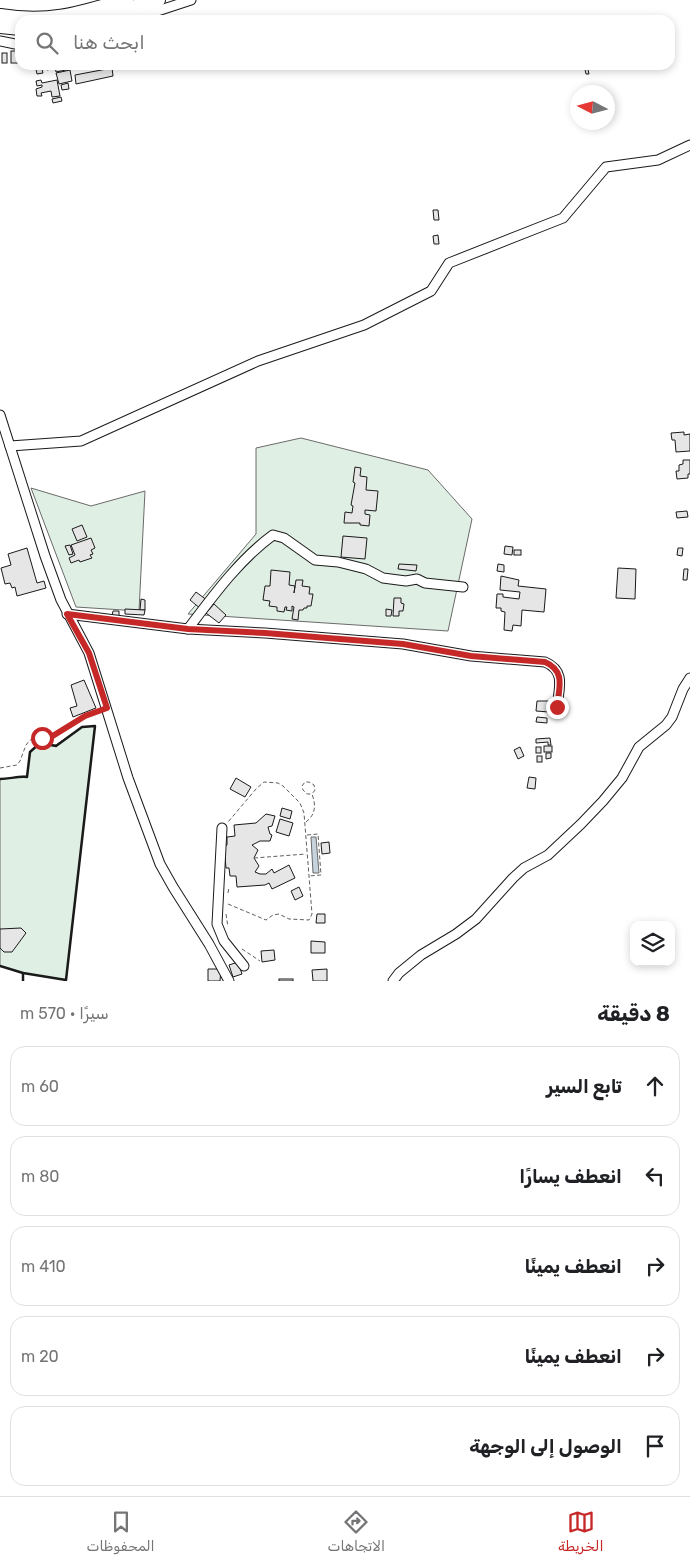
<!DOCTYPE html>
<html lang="ar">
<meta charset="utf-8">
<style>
:root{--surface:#fff;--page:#f6f6f6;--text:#202124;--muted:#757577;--line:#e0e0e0;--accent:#c62828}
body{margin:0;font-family:Rubik,"Noto Sans Arabic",sans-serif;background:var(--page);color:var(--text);direction:rtl}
.controls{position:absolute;right:15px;bottom:15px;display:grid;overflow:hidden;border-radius:10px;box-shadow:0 2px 8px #0003}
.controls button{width:45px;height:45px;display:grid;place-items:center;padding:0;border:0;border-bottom:1px solid var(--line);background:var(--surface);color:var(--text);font:25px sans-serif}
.compass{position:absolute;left:570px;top:85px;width:45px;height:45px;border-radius:50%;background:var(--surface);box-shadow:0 2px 8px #0003;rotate:276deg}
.stop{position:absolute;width:15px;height:15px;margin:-11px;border:4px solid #c62828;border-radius:50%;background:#fff}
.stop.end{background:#c62828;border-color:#fff;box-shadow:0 1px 5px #0008}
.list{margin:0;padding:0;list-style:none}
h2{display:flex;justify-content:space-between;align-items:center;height:65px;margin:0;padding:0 20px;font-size:21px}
h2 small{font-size:16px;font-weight:400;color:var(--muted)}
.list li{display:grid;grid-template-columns:32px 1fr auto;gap:15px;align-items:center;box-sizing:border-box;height:80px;margin:0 10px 10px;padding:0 10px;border:1px solid var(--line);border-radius:15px}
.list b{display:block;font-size:19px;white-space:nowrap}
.list em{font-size:16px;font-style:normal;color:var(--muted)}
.icon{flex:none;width:28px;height:28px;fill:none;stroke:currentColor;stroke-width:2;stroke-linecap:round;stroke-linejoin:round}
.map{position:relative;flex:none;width:690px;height:981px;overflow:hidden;direction:ltr}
.search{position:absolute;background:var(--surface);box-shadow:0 2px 8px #0003;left:15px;right:15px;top:15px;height:55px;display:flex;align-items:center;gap:12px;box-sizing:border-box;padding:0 18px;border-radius:15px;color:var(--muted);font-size:19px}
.sheet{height:515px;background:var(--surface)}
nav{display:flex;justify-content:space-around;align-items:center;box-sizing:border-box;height:70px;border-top:1px solid var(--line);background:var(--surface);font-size:14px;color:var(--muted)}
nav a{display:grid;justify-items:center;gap:2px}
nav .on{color:var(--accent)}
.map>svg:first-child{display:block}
.green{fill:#e0efe3;stroke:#6a6a6a}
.water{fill:#c6d2dc;stroke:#6a6a6a}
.building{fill:#e6e6e6;stroke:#1a1a1a}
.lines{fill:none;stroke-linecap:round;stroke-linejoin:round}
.minor-casing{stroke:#1a1a1a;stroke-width:11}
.highway-casing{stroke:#1a1a1a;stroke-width:16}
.path{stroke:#5f5f5f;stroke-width:1;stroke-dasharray:4 2.5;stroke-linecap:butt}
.minor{stroke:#fff;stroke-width:9}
.highway{stroke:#fff;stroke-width:14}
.wall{stroke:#1a1a1a;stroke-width:2.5}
.route{stroke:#c62828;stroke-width:6}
</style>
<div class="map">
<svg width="690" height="981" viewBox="0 0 690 981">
<rect width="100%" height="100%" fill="#fff"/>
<g class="green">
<path d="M301,438l127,32 44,49 -24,112 -260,-17 68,-80v-86z"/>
<path d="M31,488l60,18 54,-15 -6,120 -63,-4z"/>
<path d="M95,726l-29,254 -43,-7 -23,-7v-187c10,0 17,-3 27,-3l3,-24 10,-9 16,2 26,-18z"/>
</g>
<path class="water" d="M311,837h5l3,36h-6z"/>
<g class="building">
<path d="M633,16l1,4h-20z"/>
<rect x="11" y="51" width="7" height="12"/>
<rect x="2" y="53" width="5" height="10"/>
<path d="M35,65h6l2,8 -6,1z"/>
<path d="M46,65h8l1,3 -8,2z"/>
<path d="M65,65l1,5 -10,2 -1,-6z"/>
<path d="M584,65h3l2,9h-3z"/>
<path d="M112,68l1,8 -37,8 -1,-9z"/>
<path d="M70,70l2,11 -13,3 -3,-11z"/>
<path d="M41,80l1,3 15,-3 3,16 -8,1 -1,-6 -10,2 1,3h-5l-1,-7 6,-2v-2l-5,1 -1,-5z"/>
<path d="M68,83l1,6 -7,1 -1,-5z"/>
<path d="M61,97l1,4 -9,2 -1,-4z"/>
<path d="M433,210h5l1,10h-5z"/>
<path d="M438,235l1,9h-5l-1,-8z"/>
<path d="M684,432v3l6,-1v17l-14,1 -1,-12h-3l-1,-7z"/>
<path d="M683,460h7v14h-2v4l-11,1 -1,-8h3v-6l4,-1z"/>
<path d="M355,467l6,1 -1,8 7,1 -1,13 12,1 -2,20 -11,-1v4l5,1 -1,11 -9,-1v-2h-16l1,-11 7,1 1,-7 -2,-1 4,-22 -2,-1z"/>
<path d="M687,511l1,6 -11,1 -1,-6z"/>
<path d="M82,525l5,12 -10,4 -5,-12z"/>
<path d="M343,536l24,2 -2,21 -24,-2z"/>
<path d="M91,538l4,10 -4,2 2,4 -3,1 2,3 -12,4 -1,-2 -8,3 -2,-5 6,-3 -4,-10z"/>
<path d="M70,545l3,9 -4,1 -4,-9z"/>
<path d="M505,546l8,1 -1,8 -8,-1z"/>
<path d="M27,548l10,35 7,-2 2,7 -29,8 -2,-9 -3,1 -2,-5 -5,1 -4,-16 10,-3 -3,-11z"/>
<path d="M678,548h5l-1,8 -5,-1z"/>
<rect x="514" y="550" width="7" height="5"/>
<path d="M399,564l18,1 -1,6 -18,-2z"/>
<path d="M498,564l6,1v7l-7,-1z"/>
<path d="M618,568l18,1 -1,30 -19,-1z"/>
<path d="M684,569h4l-1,11h-4z"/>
<path d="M271,570l19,2 -1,13 6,1 -1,7 2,-13h7l-1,6 8,1 -1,7h4l-2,12h-4v2h-3l-1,2h-4l-1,10 -6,-1 2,-12 -2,-1v5l-6,-1 1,-3h-2l-1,5 -7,-1v-4l-8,-1 1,-5 -7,-1 2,-14h5z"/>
<path d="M501,576l18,4 -1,6 28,3 -2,23 -22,-2 -1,16 -8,-1 -1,6 -8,-1 1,-18 -4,-1v-3h-5l1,-14h6v3l16,2 1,-7 -20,-2z"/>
<path d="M196,592l12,9 -7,8 -11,-9z"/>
<path d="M394,598h7v5l3,1 -1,7h-4v5h-6z"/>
<path d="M141,599l4,1v10h-5z"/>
<path d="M214,604l12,11 -7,8 -13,-10z"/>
<path d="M125,609l20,1 -1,5 -19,-1z"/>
<path d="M386,609l6,1 -1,6h-5z"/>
<path d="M113,611h6v6l-7,-1z"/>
<path d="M84,680l12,28 -23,9 -3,-9 7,-2 -6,-21z"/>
<path d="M537,701h13l-1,11 -13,-1z"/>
<path d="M537,717l10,1v5l-11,-1z"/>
<path d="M550,738l1,7h-3v-3l-12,1v-4z"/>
<rect x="544" y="746" width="8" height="6"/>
<path d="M520,747l4,9 -6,3 -4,-9z"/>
<rect x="536" y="747" width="5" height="6"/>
<path d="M546,753h5v5l-5,1z"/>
<rect x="537" y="756" width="5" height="6"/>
<path d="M529,777l7,1 -1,11 -8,-1z"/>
<path d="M236,778l15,9 -6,10 -15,-8z"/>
<path d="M282,808l10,3 -2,8 -10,-3z"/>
<path d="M266,814l9,2 -3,10 -4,1 2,7 2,1 -2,6h-10l-8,4 6,5 -4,8 5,8 -4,6 5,2h6l6,-5 2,4 15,-8 6,13 -23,11 -3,-6 -4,2 -28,2 -1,-11h-6l-1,-8h-3l-2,-22 3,-1v-8l8,-1 -1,-11 22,-2z"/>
<path d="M280,819l13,4 -4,13 -13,-4z"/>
<path d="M329,842l1,11 -8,1 -1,-11z"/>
<path d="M299,887l4,9 -8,4 -4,-9z"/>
<path d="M317,914h8v9h-9z"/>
<path d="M21,928l5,5 -14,19h-8l-4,-4v-19z"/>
<path d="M311,941l14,1v11h-14z"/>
<path d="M274,950l1,10 -13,2 -1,-11z"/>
<path d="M238,962l4,12 -9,3 -4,-12z"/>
<path d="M208,969h13l-1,12h-12z"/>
<path d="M327,969v12h-14l-1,-11z"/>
<rect x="279" y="979" width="14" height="2"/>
</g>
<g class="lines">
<defs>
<g id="minor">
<path d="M130,20l61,-20"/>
<path d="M0,41l20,4"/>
<path d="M0,415l45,141 16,44 28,53 39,125 32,86 13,23 36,57 20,37"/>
<path d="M10,446l71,-5 177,-80 106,-36 67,-34 18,-28 114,-45 43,-51 52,-7 32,-15"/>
<path d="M67,614l121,15 77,4 138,11 68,12 74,6c21,9 14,26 12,45"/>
<path d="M188,629c25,-33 51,-69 85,-94l11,3 31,22 23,2 28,7 17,9 23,3 11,-2 8,4 38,4"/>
<path d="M222,828l-5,96 7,17 20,25"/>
<path d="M393,981l6,-8 22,-18 35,-21 20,-15 37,-41 11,-10 24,-13 33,-31 22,-23 19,-23 17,-31 27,-22 6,-8 11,-28 7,-11"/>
</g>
<g id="highway">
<path d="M0,16c50,8 79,-2 126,-16"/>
<path d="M93,20l65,-20"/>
<path d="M0,26l20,2"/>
</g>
</defs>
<use href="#minor" class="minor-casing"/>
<use href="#highway" class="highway-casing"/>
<g class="path">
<path d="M0,768l17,-3 3,-4 6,-16 4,-5 21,-3 34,-21 14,-5"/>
<path d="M306,822c10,-8 10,-17 6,-28l3,-4 -1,-5 -5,-3h-4l-3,4 1,4 4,4h5"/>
<path d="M307,835l11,-1 3,41 -12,1"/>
<path d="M254,858l52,-4"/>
<path d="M228,893l1,-6"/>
<path d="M228,904l38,16 7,-5 6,-1 10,5 20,1 3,-6 -8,-101 -4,-10 -17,-17 -5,-3 -14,-1 -8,7 -28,33"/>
<path d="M226,914l2,13"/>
<path d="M242,949l18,12"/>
</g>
<use href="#minor" class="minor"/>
<use href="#highway" class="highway"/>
<g class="wall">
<path d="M0,779c10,0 17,-3 27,-2l3,-25 10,-9 16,3 26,-19 13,-1 -29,254 -43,-7 -23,-7"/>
<path d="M23,981v-8"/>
</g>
</g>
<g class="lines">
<path class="route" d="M42,738l9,-1 34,-21 22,-8 -18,-55 -22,-39 121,15 77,4 138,11 68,12 74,6c21,9 14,26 12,45"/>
</g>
</svg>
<div class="controls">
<button><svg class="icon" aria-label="layers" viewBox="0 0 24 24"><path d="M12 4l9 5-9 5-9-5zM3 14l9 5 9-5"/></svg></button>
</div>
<svg class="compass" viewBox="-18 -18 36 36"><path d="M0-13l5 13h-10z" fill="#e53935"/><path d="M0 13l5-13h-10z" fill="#757577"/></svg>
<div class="stop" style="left:42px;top:738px"></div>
<div class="stop end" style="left:557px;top:707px"></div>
<div class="search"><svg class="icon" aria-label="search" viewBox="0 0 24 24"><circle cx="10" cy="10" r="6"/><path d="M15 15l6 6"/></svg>ابحث هنا</div>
</div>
<section class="sheet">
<h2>8 دقيقة<small>سيرًا · 570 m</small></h2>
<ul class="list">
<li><svg class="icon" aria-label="ahead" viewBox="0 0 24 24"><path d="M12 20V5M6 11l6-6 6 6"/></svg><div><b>تابع السير</b></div><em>60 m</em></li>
<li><svg class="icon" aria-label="left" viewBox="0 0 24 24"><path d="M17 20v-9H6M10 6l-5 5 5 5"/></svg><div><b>انعطف يسارًا</b></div><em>80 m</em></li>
<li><svg class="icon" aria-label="right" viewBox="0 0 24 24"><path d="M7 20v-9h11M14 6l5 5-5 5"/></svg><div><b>انعطف يمينًا</b></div><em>410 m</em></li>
<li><svg class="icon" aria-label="right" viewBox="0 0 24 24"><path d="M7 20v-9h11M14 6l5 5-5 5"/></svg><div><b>انعطف يمينًا</b></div><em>20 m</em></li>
<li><svg class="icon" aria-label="arrive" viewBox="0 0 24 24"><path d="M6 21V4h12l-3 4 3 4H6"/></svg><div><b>الوصول إلى الوجهة</b></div></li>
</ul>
</section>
<nav>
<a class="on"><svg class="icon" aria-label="map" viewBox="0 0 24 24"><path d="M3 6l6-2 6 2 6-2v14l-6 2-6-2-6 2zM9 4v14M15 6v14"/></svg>الخريطة</a>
<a><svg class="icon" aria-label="directions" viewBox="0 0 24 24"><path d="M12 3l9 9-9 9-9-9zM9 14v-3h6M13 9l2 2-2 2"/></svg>الاتجاهات</a>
<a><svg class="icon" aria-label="saved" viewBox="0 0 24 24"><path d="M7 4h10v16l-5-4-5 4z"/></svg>المحفوظات</a>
</nav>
